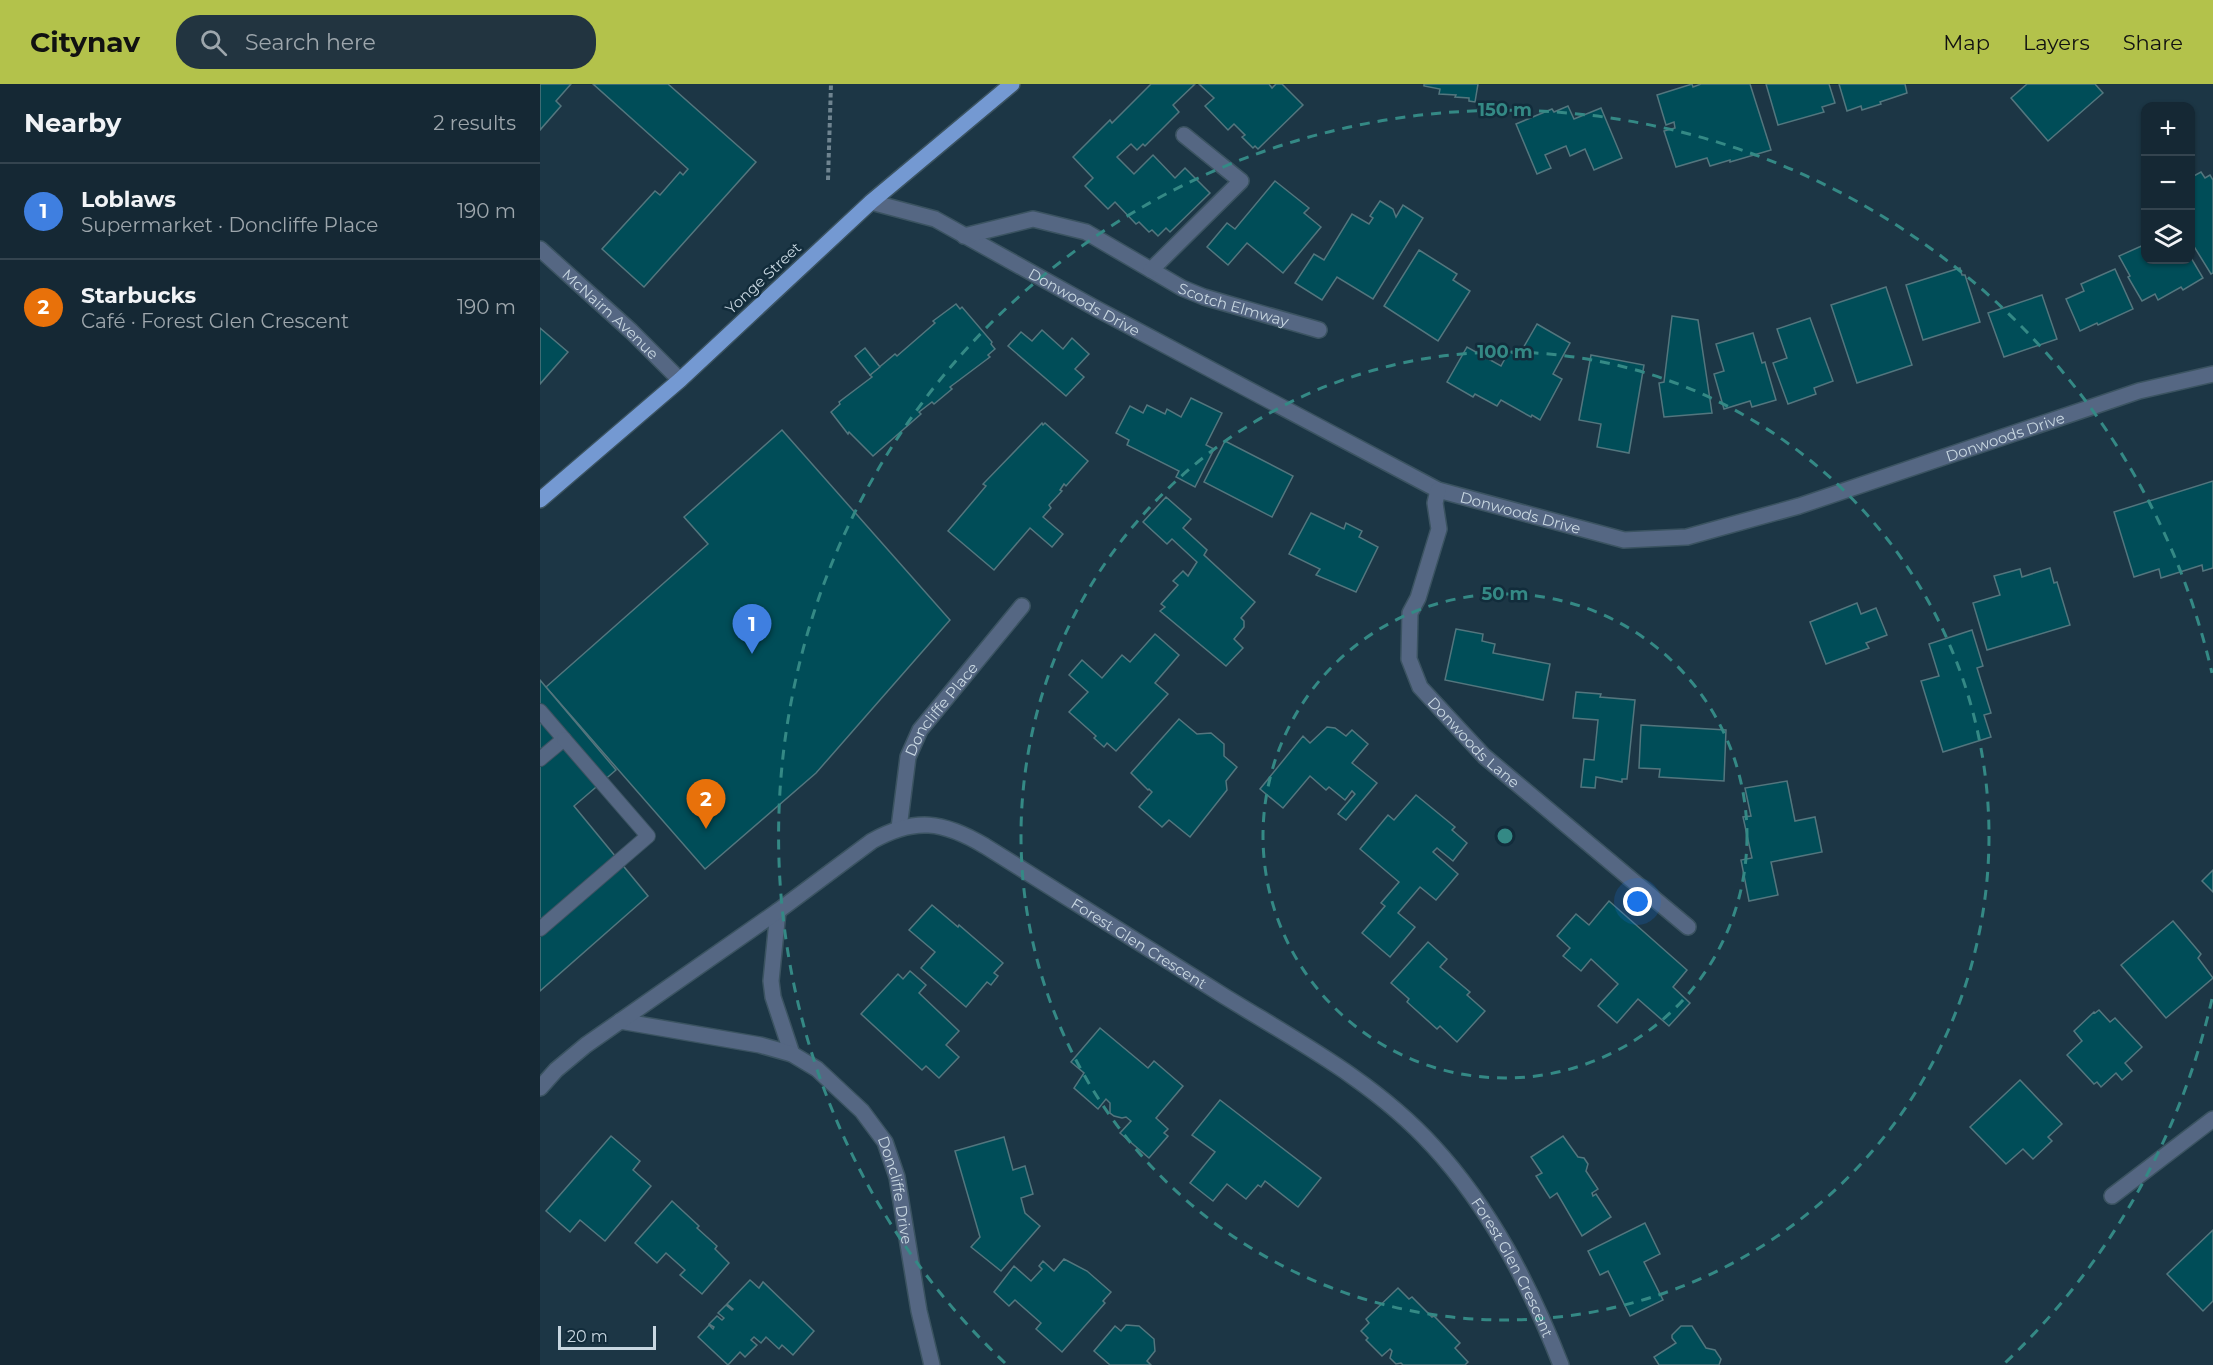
<!DOCTYPE html>
<meta charset="utf-8">
<style>
:root{--surface:#152834;--page:#223440;--text:#f1f3f6;--muted:#9da6ac;--line:#34444f;--accent:#b3c24b}
body{margin:0;font-family:Montserrat,sans-serif;background:var(--page);color:var(--text)}
.controls{position:absolute;right:18px;top:18px;display:grid;overflow:hidden;border-radius:12px;box-shadow:0 2px 4px #0004}
.controls button{width:54px;height:54px;display:grid;place-items:center;padding:0;border:0;border-bottom:2px solid var(--line);background:var(--surface);color:var(--text);font:30px sans-serif}
.scale{position:absolute;left:18px;bottom:15px;width:98px;box-sizing:border-box;padding-left:6px;border:3px solid #c8d7e1;border-top:0;font-size:16px;line-height:21px;white-space:nowrap;color:#c8d7e1;-webkit-text-stroke:4px #122c3b;paint-order:stroke}
.you{position:absolute;left:1098px;top:818px;width:21px;height:21px;margin:-15px;border:4px solid #fff;border-radius:50%;background:#1a73e8;box-shadow:0 0 0 9px #1a73e833}
.badge{display:grid;place-items:center;width:39px;height:39px;border-radius:50%;background:var(--accent);color:#fff;font-size:20px;font-weight:700}
.pin{position:absolute;translate:-50% -50px;filter:drop-shadow(0 2px 3px #0008)}
.pin::after{content:'';position:absolute;top:32px;width:21px;height:18px;background:inherit;clip-path:polygon(0 0,100% 0,50% 100%)}
.list{margin:0;padding:0;list-style:none}
h2{display:flex;justify-content:space-between;align-items:center;height:78px;margin:0;padding:0 24px;font-size:26px}
h2 small{font-size:20px;font-weight:400;color:var(--muted)}
.list li{display:grid;grid-template-columns:39px 1fr auto;gap:18px;align-items:center;box-sizing:border-box;height:96px;padding:0 24px;border-top:2px solid var(--line)}
.list b{display:block;font-size:22px;white-space:nowrap}
.list p{margin:0;font-size:20px;white-space:nowrap;color:var(--muted)}
.list em{font-size:20px;font-style:normal;color:var(--muted)}
.icon{flex:none;width:33px;height:33px;fill:none;stroke:currentColor;stroke-width:2;stroke-linecap:round;stroke-linejoin:round}
.map{position:relative;flex:none;width:1673px;height:1281px;overflow:hidden}
header{display:flex;align-items:center;gap:36px;box-sizing:border-box;height:84px;padding:0 30px;background:var(--accent);color:#111}
header strong{font-size:28px}
nav{display:flex;gap:33px;margin-inline-start:auto;font-size:21px}
.search{width:420px;height:54px;background:var(--page);display:flex;align-items:center;gap:15px;box-sizing:border-box;padding:0 21px;border-radius:24px;color:var(--muted);font-size:22px}
main{display:flex}
aside{flex:1;background:var(--surface)}
.map>svg:first-child{display:block}
.building{fill:#004d58;stroke:#53767e;stroke-width:1.5}
.lines{fill:none;stroke-linecap:round;stroke-linejoin:round}
.service-casing{stroke:#3b5361;stroke-width:16}
.minor-casing{stroke:#3b5361;stroke-width:18}
.primary-casing{stroke:#3b5361;stroke-width:18}
.path{stroke:#6f8490;stroke-width:4;stroke-dasharray:4.5 3;stroke-linecap:butt}
.service{stroke:#556783;stroke-width:14}
.minor{stroke:#556783;stroke-width:15}
.primary{stroke:#7499d2;stroke-width:15}
.ring{fill:none;stroke:#348985;stroke-width:3;stroke-dasharray:10 8}
.labels{text-anchor:middle;dominant-baseline:central;stroke-width:5;stroke-linejoin:round;paint-order:stroke}
.street-label{font-size:15px;fill:#c8d7e1;stroke:#122c3b}
.centre{fill:#348985;stroke:#122c3b;stroke-width:3}
.ring-label{font-size:18px;text-anchor:middle;font-weight:bold;fill:#348985;stroke:#122c3b;stroke-width:5;stroke-linejoin:round;paint-order:stroke}
</style>
<header>
<strong>Citynav</strong>
<div class="search"><svg class="icon" aria-label="search" viewBox="0 0 24 24"><circle cx="10" cy="10" r="6"/><path d="M15 15l6 6"/></svg>Search here</div>
<nav><a>Map</a><a>Layers</a><a>Share</a></nav>
</header>
<main>
<aside>
<h2>Nearby<small>2 results</small></h2>
<ul class="list">
<li><span class="badge" style="background:#3f7fe0">1</span><div><b>Loblaws</b><p>Supermarket · Doncliffe Place</p></div><em>190 m</em></li>
<li><span class="badge" style="background:#e8710a">2</span><div><b>Starbucks</b><p>Café · Forest Glen Crescent</p></div><em>190 m</em></li>
</ul>
</aside>
<div class="map">
<svg width="1673" height="1281" viewBox="0 0 1673 1281">
<rect width="100%" height="100%" fill="#1c3645"/>
<g class="building">
<path d="M0,0h31l-15,17 5,5 -21,24z"/>
<path d="M53,0h75l88,78 -112,125 -42,-38 53,-58 5,4 20,-23 3,3 5,-6z"/>
<path d="M611,0h44l-22,21 6,7 -34,34 -2,-2 -6,6 -6,-6 -14,13 17,17 19,-19 22,23 10,-10 25,25 -40,39 -4,-4 -8,8 -6,-6 -3,2 -10,-10 -3,2 -21,-22 -7,7 -23,-23 8,-8 -20,-21 37,-37 2,3z"/>
<path d="M659,0h70l3,4 4,-4h6l21,21 -45,44 -3,-3 -2,2 -11,-11 3,-2 -11,-11 -6,6 -23,-24 9,-8z"/>
<path d="M884,0h54l-3,18 -6,-1v-3l-14,-1 1,-2 -17,-1 1,-5 -16,-3z"/>
<path d="M1152,0l1,3 8,-3h49l21,66 -41,12v-2l-20,6 -3,-8 -31,9 -12,-36 11,-3 -1,-6 -8,3 -9,-30z"/>
<path d="M1226,0h63l6,19 -13,4 2,5 -46,13z"/>
<path d="M1299,0h66l2,9 -27,9 1,2 -19,6 -1,-4 -14,5z"/>
<path d="M1487,0h68l8,9 -55,48 -37,-43z"/>
<path d="M1028,22l6,13 27,-11 21,50 -28,12 -9,-21 -15,7 -4,-10 -21,9 6,13 -14,6 -21,-50 36,-15 2,3z"/>
<path d="M1661,88l4,6 5,-3 3,5v93l-2,1 -21,-34v-62z"/>
<path d="M735,97l34,27 -5,5 17,14 -38,46 -36,-30 -19,22 -21,-18 20,-24 8,6z"/>
<path d="M840,117l13,8 3,8 7,-12 20,13 -50,81 -36,-22 -15,23 -27,-17 19,-29 10,6 28,-46 17,10 4,-6 -3,-2z"/>
<path d="M1606,160v16h44v-4l13,22 -20,12 -2,-3 -23,13 -3,-6 -13,7 -14,-24 2,-1 -11,-20z"/>
<path d="M879,166l38,24 -4,6 17,11 -32,50 -54,-35z"/>
<path d="M1420,184l2,7h3l15,47 -57,18 -17,-55z"/>
<path d="M1575,185l18,40 -35,16 -1,-2 -17,8 -14,-32 18,-8 -3,-7z"/>
<path d="M1346,203l26,78 -55,18 -26,-78z"/>
<path d="M1502,211l15,44 -53,18 -16,-44z"/>
<path d="M416,220l4,5 2,-2 30,35 -1,2 4,5 -7,6 2,2 -40,30 2,2 -18,15 -2,-2 -13,10 2,2 -48,42 -24,-24 -1,2 -17,-22 9,-8 -1,-2 33,-25 -2,-2 25,-21 2,2 38,-33 -2,-2z"/>
<path d="M1132,232l26,4 14,93 -48,4 -5,-34 5,-1z"/>
<path d="M1270,234l23,63 -19,7 2,6 -28,10 -15,-41 14,-5 -10,-29z"/>
<path d="M997,240l33,19 -17,31 9,5 -22,41 -8,-5 -1,2 -30,-17 -4,6 -22,-12 -2,3 -26,-15 20,-35 34,19 8,-15 9,6z"/>
<path d="M0,244l28,24 -28,32z"/>
<path d="M502,246l21,19 9,-11 17,16 -14,15 9,8 -18,19 -58,-50 13,-14 11,9z"/>
<path d="M1213,249l9,30 3,-1 11,38 -24,7 -2,-6 -26,8 -10,-35 10,-3 -8,-27z"/>
<path d="M325,264l15,19 -10,8 -15,-19z"/>
<path d="M1051,271l53,10 -15,88 -32,-6 4,-23 -22,-4z"/>
<path d="M651,314l31,15 -16,32 8,4 -19,38 -19,-10 3,-6 -52,-26 2,-5 -13,-7 14,-27 13,7 4,-8 18,9 2,-5 14,8z"/>
<path d="M502,339l1,2 2,-2 43,38 -22,25 -2,-2 -4,6 2,1 -13,14 2,3 -8,9 20,17 -11,13 -22,-19 -36,42 -46,-39 38,-45 -3,-2z"/>
<path d="M242,346l168,190 -134,153 -111,96 -159,-182 162,-143 -24,-27z"/>
<path d="M685,357l68,35 -21,41 -68,-35z"/>
<path d="M1673,397v87l-10,3 -1,-6 -41,13 -2,-9 -25,8 -20,-65z"/>
<path d="M626,413l25,22 -8,9 24,22 -3,5 51,47 -14,16 3,3v6l-10,12 9,9 -17,18 -66,-55 5,-4 -4,-3 17,-19 -5,-4 10,-10 5,5 9,-14 -25,-23 -5,5 -24,-22z"/>
<path d="M771,429l33,16 2,-6 16,8 -3,6 19,10 -22,45 -40,-17 4,-6 -31,-15z"/>
<path d="M1510,484l4,15 3,-1 13,43 -83,25 -14,-47 27,-8 -6,-19 26,-7 2,8z"/>
<path d="M1317,519l4,11 15,-6 11,27 -21,8 3,5 -43,16 -16,-42z"/>
<path d="M916,545l27,5 -1,7 13,3 -2,9 57,11 -7,36 -98,-20z"/>
<path d="M1432,546l11,36 -6,2 14,45 -7,2 7,22 -48,15 -22,-71 18,-5 -10,-32z"/>
<path d="M615,550l24,21 -24,28 13,11 -52,57 -9,-8 -3,4 -10,-9 2,-2 -27,-24 19,-20 -19,-17 13,-15 20,18 20,-23 8,7z"/>
<path d="M0,596l76,90 -42,36 74,90 -108,95z"/>
<path d="M1036,608l25,2 -1,3 35,3 -8,79h-5v3l-26,-5 -1,11 -14,-1 3,-28 10,1 4,-40 -25,-2z"/>
<path d="M639,635l18,15 14,-1 13,11v12l13,11 -11,14 1,9 -37,47 -21,-17 -7,7 -23,-20 13,-15 -3,-3 -1,1 -17,-17z"/>
<path d="M1101,641l85,5 -2,51 -65,-4 1,-8 -21,-1z"/>
<path d="M787,643l8,1 11,8 6,-6 16,14 -16,19 25,20 -31,37 -8,-6 17,-20 -3,-3 -7,9 -16,-13 -3,3 -16,-14 -27,32 -23,-19 43,-53 7,7z"/>
<path d="M1247,697l8,40 20,-4 7,35 -51,10 7,33 -29,6 -8,-41 11,-2 -9,-41 8,-1 -6,-28z"/>
<path d="M876,711l39,32 -3,3 15,13 -14,18 -16,-13 -4,4 25,22 -22,26 -16,-13 -22,26 17,14 -25,30 -28,-24 23,-27 -4,-3 18,-21 -39,-33 28,-34 6,5z"/>
<path d="M1673,786v22l-11,-11z"/>
<path d="M1069,817l78,69 -14,17 17,16 -21,23 -31,-27 -21,24 -19,-17 20,-22 -27,-25 -10,12 -18,-15 7,-8 -13,-12 19,-22 13,11z"/>
<path d="M392,821l26,22 1,-2 44,38 -9,10 4,3 -7,9 -4,-3 -21,25 -45,-39 14,-16 -26,-22z"/>
<path d="M1633,837l28,33 -3,4 15,20 -47,40 -45,-53z"/>
<path d="M888,858l19,17 -7,8 30,25 -3,3 18,16 -28,31 -17,-16 -3,3 -30,-27 2,-3 -18,-16z"/>
<path d="M370,887l16,14 -7,8 40,38 -13,14 13,12 -20,21 -13,-12 -4,4 -61,-56 37,-40 5,5z"/>
<path d="M1559,926l11,12 5,-4 27,29 -17,16 7,8 -10,9 -6,-7 -15,14 -4,-5 -3,2 -27,-29 15,-14 -8,-10 20,-19 1,1z"/>
<path d="M560,944l48,40 6,-7 29,25 -27,32 12,11 -4,4 4,3 -19,22 -29,-25 11,-12 -5,-4 -4,1 -8,-2 -4,-3v-10l-4,-4 -8,10 -24,-21 10,-15 -13,-11z"/>
<path d="M1480,996l42,44 -14,13 4,4 -19,18 -10,-10 -17,15 -36,-37z"/>
<path d="M680,1016l101,78 -23,29 -33,-26 -4,6 -3,-2 -12,14 -19,-15 -14,17 -23,-18 25,-31 -23,-17z"/>
<path d="M71,1052l29,25 -7,9 18,16 -46,55 -25,-21 -10,12 -24,-21z"/>
<path d="M1023,1052l15,21 6,1 4,6 -2,7 12,18 -6,4 1,3 3,-2 15,23 -29,19 -25,-43 -7,5 -14,-22 6,-3 -11,-16z"/>
<path d="M464,1053l9,33 12,-4 8,28 -12,4 4,15 15,13 -39,45 -30,-24 9,-10 -25,-86z"/>
<path d="M132,1117l27,25 -2,2 20,18 -2,3 14,14 -27,31 -22,-19 5,-5 -19,-17 -9,10 -22,-20z"/>
<path d="M1105,1139l15,31 -16,8 19,38 -33,16 -22,-45 -8,4 -12,-24z"/>
<path d="M1673,1146v71l-10,10 -36,-37z"/>
<path d="M524,1175l23,12 24,21 -8,9 2,2 -43,49 -26,-23 5,-6 -26,-23 -6,6 -15,-14 20,-26 17,15 11,-12 -3,-3 4,-5 11,10z"/>
<path d="M210,1196l9,8 4,-6 51,49 -21,24 -11,-10 -3,4 -13,-12 -5,6 -7,-6 -3,3 6,5 -12,12 -5,-5 -12,13 -30,-28 11,-12 4,4 1,-2 -5,-3 8,-8 5,4 2,-2 -6,-5 8,-8 6,5 1,-1 -6,-5z"/>
<path d="M858,1204l11,11 3,-2 20,20 2,-1 26,27 -5,5 13,14 -3,3h-62l-2,-2 -5,1 -6,-6 2,-7 -2,-2 -8,7 -16,-16 2,-2 -7,-7 8,-8 -3,-4z"/>
<path d="M586,1241l13,1 15,13 1,12 -8,10 4,4h-41l-16,-14 21,-25 6,5z"/>
<path d="M1141,1242h11l14,22 9,2 6,9 -2,6h-60l-5,-8 22,-14 -4,-5v-3z"/>
</g>
<g class="lines">
<defs>
<g id="service">
<path d="M0,627l24,28 -24,20"/>
<path d="M0,845l108,-93 -84,-97"/>
</g>
<g id="minor">
<path id="s1" d="M331,118l64,17 162,90 341,181 186,50 63,-3 112,-31 340,-115 74,-17"/>
<path id="s2" d="M424,152l69,-17 53,13 96,56 22,9 115,33"/>
<path id="s3" d="M0,165l91,82 49,49"/>
<path d="M611,186l90,-89 -57,-46"/>
<path id="s4" d="M898,406l-3,13 4,26 -21,69 -8,15 -1,46 11,28 64,69 204,171"/>
<path id="s5" d="M359,744l9,-71 12,-27 102,-124"/>
<path d="M238,827l-7,70 2,16 19,57"/>
<path id="s6" d="M80,937l140,24 32,9 25,15 45,42 23,31 12,35 22,134 13,54"/>
<path id="s7" d="M0,1004l16,-18 30,-25 192,-134 94,-70c43,-24 71,-20 113,5 79,50 159,100 239,150 73,45 151,86 209,150 58,63 97,140 128,219"/>
<path d="M1572,1112l101,-77"/>
</g>
<path id="primary" d="M0,416l140,-120 191,-178 141,-118"/>
</defs>
<use href="#service" class="service-casing"/>
<use href="#minor" class="minor-casing"/>
<use href="#primary" class="primary-casing"/>
<path class="path" d="M288,96l3,-96"/>
<use href="#service" class="service"/>
<use href="#minor" class="minor"/>
<use href="#primary" class="primary"/>
</g>
<g class="ring">
<circle cx="965" cy="752" r="242"/>
<circle cx="965" cy="752" r="484"/>
<path d="M1672 915A726 726 0 0 1 1465 1279M465 1279A726 726 0 1 1 1672 589"/>
</g>
<g class="labels">
<g class="street-label">
<text transform="translate(223 194) rotate(-43)">Yonge Street</text>
<text stroke="none"><textPath href="#s1" startOffset="237">Donwoods Drive</textPath></text>
<text stroke="none"><textPath href="#s2" startOffset="291">Scotch Elmway</textPath></text>
<text stroke="none"><textPath href="#s3" startOffset="96">McNairn Avenue</textPath></text>
<text stroke="none"><textPath href="#s1" startOffset="1227">Donwoods Drive</textPath></text>
<text stroke="none"><textPath href="#s1" startOffset="723">Donwoods Drive</textPath></text>
<text stroke="none"><textPath href="#s5" startOffset="130">Doncliffe Place</textPath></text>
<text stroke="none"><textPath href="#s4" startOffset="282">Donwoods Lane</textPath></text>
<text stroke="none"><textPath href="#s7" startOffset="717">Forest Glen Crescent</textPath></text>
<text stroke="none"><textPath href="#s6" startOffset="354">Doncliffe Drive</textPath></text>
<text stroke="none"><textPath href="#s7" startOffset="1221">Forest Glen Crescent</textPath></text>
</g>
</g>
<circle cx="965" cy="752" r="9" class="centre"/>
<g class="ring-label">
<text x="965" y="32">150 m</text>
<text x="965" y="274">100 m</text>
<text x="965" y="516">50 m</text>
</g>
</svg>
<div class="controls">
<button>+</button>
<button>−</button>
<button><svg class="icon" aria-label="layers" viewBox="0 0 24 24"><path d="M12 4l9 5-9 5-9-5zM3 14l9 5 9-5"/></svg></button>
</div>
<div class="scale">20 m</div>
<div class="you"></div>
<div class="pin badge" style="left:212px;top:570px;background:#3f7fe0">1</div>
<div class="pin badge" style="left:166px;top:745px;background:#e8710a">2</div>
</div>
</main>
